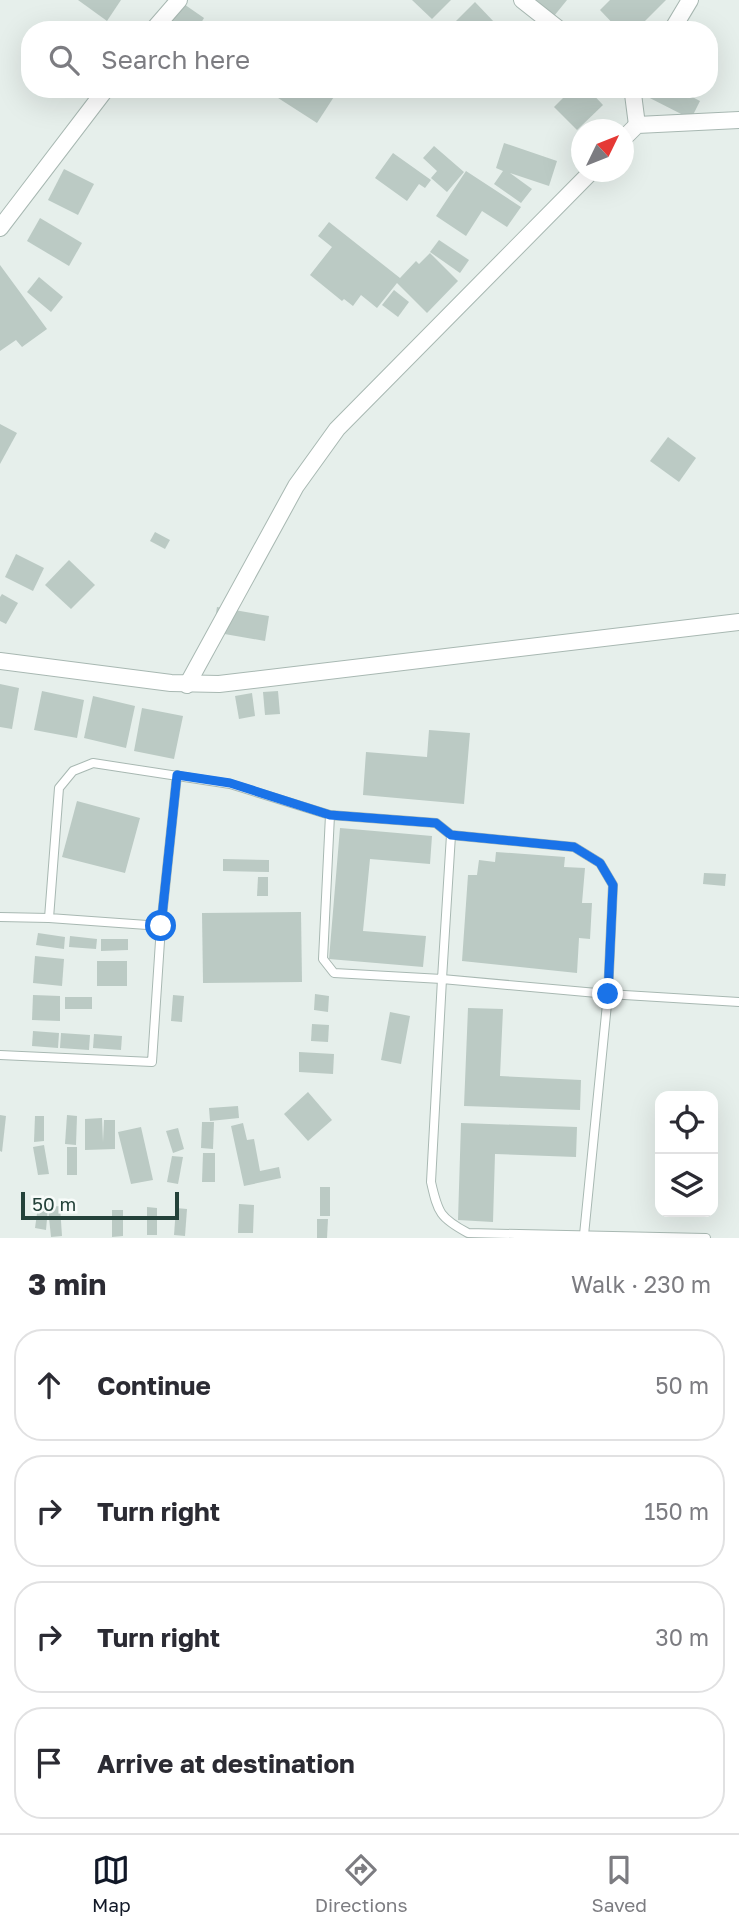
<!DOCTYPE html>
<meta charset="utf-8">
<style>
:root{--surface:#fff;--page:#f7f7f7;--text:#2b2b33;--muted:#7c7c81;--line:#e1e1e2;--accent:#111827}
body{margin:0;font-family:"Golos Text",sans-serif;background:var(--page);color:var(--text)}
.controls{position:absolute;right:21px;bottom:21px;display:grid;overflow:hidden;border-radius:14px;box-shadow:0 7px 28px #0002}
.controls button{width:63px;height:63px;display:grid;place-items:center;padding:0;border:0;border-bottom:2px solid var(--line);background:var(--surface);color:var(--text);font:35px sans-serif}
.compass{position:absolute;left:571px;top:119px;width:63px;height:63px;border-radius:50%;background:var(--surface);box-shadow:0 7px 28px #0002;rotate:47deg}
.scale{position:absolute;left:21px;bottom:18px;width:158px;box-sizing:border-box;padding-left:7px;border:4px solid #24423a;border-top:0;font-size:19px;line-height:24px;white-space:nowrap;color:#24423a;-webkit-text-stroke:5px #f7fbf9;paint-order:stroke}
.stop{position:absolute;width:21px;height:21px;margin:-16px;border:5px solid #1a73e8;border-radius:50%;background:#fff}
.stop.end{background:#1a73e8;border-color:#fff;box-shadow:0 2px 7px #0008}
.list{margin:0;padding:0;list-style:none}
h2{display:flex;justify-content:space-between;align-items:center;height:91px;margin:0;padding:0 28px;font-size:30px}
h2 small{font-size:23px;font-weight:400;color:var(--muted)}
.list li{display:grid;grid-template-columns:46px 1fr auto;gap:21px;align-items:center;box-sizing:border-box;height:112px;margin:0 14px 14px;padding:0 14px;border:2px solid var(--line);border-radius:28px}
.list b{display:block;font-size:26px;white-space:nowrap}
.list em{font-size:23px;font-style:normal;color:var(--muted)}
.icon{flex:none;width:38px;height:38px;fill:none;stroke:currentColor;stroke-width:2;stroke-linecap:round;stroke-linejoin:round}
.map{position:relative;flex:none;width:739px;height:1238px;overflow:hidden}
.search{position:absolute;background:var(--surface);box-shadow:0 7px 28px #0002;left:21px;right:21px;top:21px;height:77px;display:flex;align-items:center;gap:18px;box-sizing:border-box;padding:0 24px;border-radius:28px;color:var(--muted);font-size:26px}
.sheet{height:595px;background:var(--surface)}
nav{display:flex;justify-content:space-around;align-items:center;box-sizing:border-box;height:98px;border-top:2px solid var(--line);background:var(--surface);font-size:19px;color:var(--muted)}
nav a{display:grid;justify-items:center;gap:4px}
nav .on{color:var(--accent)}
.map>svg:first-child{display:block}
.building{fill:#bbcac4}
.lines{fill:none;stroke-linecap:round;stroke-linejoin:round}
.lane-casing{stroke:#a8b8b2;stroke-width:10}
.street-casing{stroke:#a8b8b2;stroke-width:18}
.lane{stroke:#fff;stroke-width:8}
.street{stroke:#fff;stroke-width:16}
.route{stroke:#1a73e8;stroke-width:9}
</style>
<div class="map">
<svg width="739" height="1238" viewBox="0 0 739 1238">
<rect width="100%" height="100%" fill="#e6efeb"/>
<g class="building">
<path d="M78,0h43l-14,21z"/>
<path d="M167,0h11l26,18 -7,12h-26l-16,-11z"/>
<path d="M412,0h39l-19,19z"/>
<path d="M533,0h34l-13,16z"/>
<path d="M610,0h56l-30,30h-17l-19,-20z"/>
<path d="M475,2l20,21 -6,7h-42z"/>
<path d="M279,89h60l-22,34 -42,-27z"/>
<path d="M572,89h16l15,16 -26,25 -23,-23z"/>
<path d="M640,89h37l23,12 -9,18 -53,-27z"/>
<path d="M504,143l53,18 -8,25 -39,-13 22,16 -11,14 -27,-19 9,-13 -7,-3z"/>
<path d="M434,146l30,26 -17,20 -16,-14 6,-7 -14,-13z"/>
<path d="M393,153l38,27 -6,8 -6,-4 -12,17 -32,-23z"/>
<path d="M64,169l30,15 -16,31 -30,-15z"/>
<path d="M466,171l55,36 -14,20 -25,-16 -16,25 -30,-20z"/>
<path d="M40,218l42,25 -13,23 -42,-25z"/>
<path d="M329,222l71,56 16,-17 3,3 11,-11 28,28 -31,32 -30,-30 -20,25 -16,-13 -8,11 -9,-7 -2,2 -32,-26 22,-28 -14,-11z"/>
<path d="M439,240l30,20 -9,13 -30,-21z"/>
<path d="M0,265l47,64 -25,18 -6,-7 -16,11z"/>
<path d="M39,277l24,20 -12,15 -24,-20z"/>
<path d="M394,290l15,12 -11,15 -16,-12z"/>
<path d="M0,424l17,9 -17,31z"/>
<path d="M668,437l28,21 -17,24 -29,-21z"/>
<path d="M155,532l15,8 -5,9 -15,-8z"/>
<path d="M16,554l28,14 -11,23 -28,-14z"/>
<path d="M69,560l26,25 -24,24 -26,-24z"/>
<path d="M2,594l16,9 -12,21 -6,-3v-24z"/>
<path d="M217,607l52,9 -4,25 -52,-9z"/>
<path d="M0,684l19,4 -7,41 -12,-2z"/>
<path d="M42,691l42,9 -7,38 -43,-8z"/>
<path d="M278,691l2,23 -15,1 -2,-23z"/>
<path d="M252,693l3,23 -16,3 -4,-23z"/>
<path d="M93,696l42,10 -9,42 -42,-10z"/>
<path d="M142,708l41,8 -9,43 -40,-8z"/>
<path d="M429,730l41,3 -6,71 -101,-9 3,-43 61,5z"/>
<path d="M77,801l63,17 -15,55 -63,-16z"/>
<path d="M340,828l92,8 -2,28 -60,-5 -7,72 63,5 -3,31 -94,-8z"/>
<path d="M496,852l69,5 -1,10 21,1 -3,35h10l-2,36 -11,-1 -2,35 -115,-12 6,-86h9l2,-15 16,2z"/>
<path d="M223,859l46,1v12l-46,-1z"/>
<path d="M704,873l22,1 -1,12 -22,-2z"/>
<path d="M258,877h10v19h-11z"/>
<path d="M301,912l1,70 -99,1 -1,-70z"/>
<path d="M38,933l27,4 -1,12 -28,-4z"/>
<path d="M70,936l27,3 -1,10 -27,-2z"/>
<path d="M101,939h27v11l-27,1z"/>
<path d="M35,956l29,3 -2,27 -29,-3z"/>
<rect x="97" y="961" width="30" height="25"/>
<path d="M315,994l14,2 -1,16 -14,-2z"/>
<path d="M33,995l27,1v25l-28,-1z"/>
<path d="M173,995l11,1 -2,26 -11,-1z"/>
<rect x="65" y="997" width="27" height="12"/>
<path d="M468,1008l35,1 -3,67 81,4 -1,30 -116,-4z"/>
<path d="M390,1012l20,4 -9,48 -20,-4z"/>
<path d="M312,1024l17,1 -1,17 -17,-1z"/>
<path d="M33,1031l26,2 -1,15 -26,-2z"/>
<path d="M61,1033l29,2 -1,15 -29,-2z"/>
<path d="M94,1034l28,2 -1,14 -28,-2z"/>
<path d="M299,1052l35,2 -1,20 -34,-2z"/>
<path d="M308,1092l24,28 -24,21 -24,-27z"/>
<path d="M238,1106l1,12 -29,3 -1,-13z"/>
<path d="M0,1115l6,1 -4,36 -2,-1z"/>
<path d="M67,1115l10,1 -1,29 -11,-1z"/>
<path d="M35,1116h9v25l-10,1z"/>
<path d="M102,1118l1,24 1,-22h11v29l-30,1v-31z"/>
<path d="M202,1122h12l-1,27 -12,-1z"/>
<path d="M243,1123l4,17 7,-1 6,32 19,-4 2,11 -37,8 -13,-60z"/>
<path d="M461,1123l116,4 -1,30 -81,-3 -2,68 -35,-2z"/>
<path d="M141,1127l12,53 -22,4 -13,-52z"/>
<path d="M178,1128l6,21 -11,4 -7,-22z"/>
<path d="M44,1145l5,29 -11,1 -5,-28z"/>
<rect x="67" y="1147" width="10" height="28"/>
<path d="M203,1153h12v29h-13z"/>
<path d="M172,1156l11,1 -5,27 -11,-2z"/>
<rect x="320" y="1187" width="10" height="29"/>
<path d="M39,1199l10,2v6l11,-1 2,30 -11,1 -3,-29 -2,22 -11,-2z"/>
<path d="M239,1204l15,1 -1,28h-15z"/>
<path d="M147,1207l10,1v27h-10z"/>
<path d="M176,1208l11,1 -2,27 -11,-1z"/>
<path d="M112,1210h11v26l-11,1z"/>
<path d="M317,1219h11l-1,19h-10z"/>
</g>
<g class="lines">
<defs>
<g id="lane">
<path d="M177,775l-16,151 -112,-8 10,-130 14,-17 20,-8 137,21 100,31"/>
<path d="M451,835l-15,-12 -106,-8 -7,144 11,14 108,6 9,-144 123,12 26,16 13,22 -5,109 -24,241"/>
<path d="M0,917l49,1"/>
<path d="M0,1055l152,7 9,-136"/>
<path d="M706,1238l-238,-5c-28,-15 -30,-20 -37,-51l11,-203 166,15 131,8"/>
</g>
<g id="street">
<path d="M522,0l38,30"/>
<path d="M153,30l26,-30"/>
<path d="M672,30l18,-30"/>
<path d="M628,89l5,5 4,31"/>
<path d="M624,138l13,-13 102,-5"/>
<path d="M0,228l106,-139"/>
<path d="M0,661l171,22 48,1 520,-62"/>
<path d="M187,685l109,-199 41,-57 254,-257"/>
</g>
</defs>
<use href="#lane" class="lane-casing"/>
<use href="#street" class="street-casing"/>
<use href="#lane" class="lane"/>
<use href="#street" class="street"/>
</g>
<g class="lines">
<path class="route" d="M161,926l16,-151 53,8 100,32 106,8 15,12 123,12 26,16 13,22 -5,109"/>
</g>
</svg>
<div class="controls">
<button><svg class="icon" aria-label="locate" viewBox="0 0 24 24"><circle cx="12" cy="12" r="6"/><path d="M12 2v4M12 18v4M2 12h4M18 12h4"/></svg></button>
<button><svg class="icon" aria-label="layers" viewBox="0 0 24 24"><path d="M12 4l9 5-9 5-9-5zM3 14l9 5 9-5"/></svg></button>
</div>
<svg class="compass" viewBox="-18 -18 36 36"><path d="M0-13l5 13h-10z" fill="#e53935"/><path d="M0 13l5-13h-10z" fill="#7c7c81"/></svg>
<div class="scale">50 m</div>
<div class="stop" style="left:161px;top:926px"></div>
<div class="stop end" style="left:608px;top:994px"></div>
<div class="search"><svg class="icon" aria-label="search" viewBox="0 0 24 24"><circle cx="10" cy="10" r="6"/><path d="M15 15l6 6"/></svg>Search here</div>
</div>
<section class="sheet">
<h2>3 min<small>Walk · 230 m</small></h2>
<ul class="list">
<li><svg class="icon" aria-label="ahead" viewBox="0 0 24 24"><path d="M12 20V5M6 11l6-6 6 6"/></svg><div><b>Continue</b></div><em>50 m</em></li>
<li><svg class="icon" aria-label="right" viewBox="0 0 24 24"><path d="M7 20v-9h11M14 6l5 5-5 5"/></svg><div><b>Turn right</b></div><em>150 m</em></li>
<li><svg class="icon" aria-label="right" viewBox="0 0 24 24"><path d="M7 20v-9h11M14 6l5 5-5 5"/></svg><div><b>Turn right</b></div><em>30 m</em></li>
<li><svg class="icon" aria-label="arrive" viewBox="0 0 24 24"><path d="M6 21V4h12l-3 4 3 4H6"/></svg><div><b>Arrive at destination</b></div></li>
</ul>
</section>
<nav>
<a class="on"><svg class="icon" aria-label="map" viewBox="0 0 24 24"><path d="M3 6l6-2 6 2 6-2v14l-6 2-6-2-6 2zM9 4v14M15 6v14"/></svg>Map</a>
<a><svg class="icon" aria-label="directions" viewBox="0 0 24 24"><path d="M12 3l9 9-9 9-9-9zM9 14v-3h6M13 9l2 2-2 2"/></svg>Directions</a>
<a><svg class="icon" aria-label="saved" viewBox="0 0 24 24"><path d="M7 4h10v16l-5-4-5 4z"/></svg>Saved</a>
</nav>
